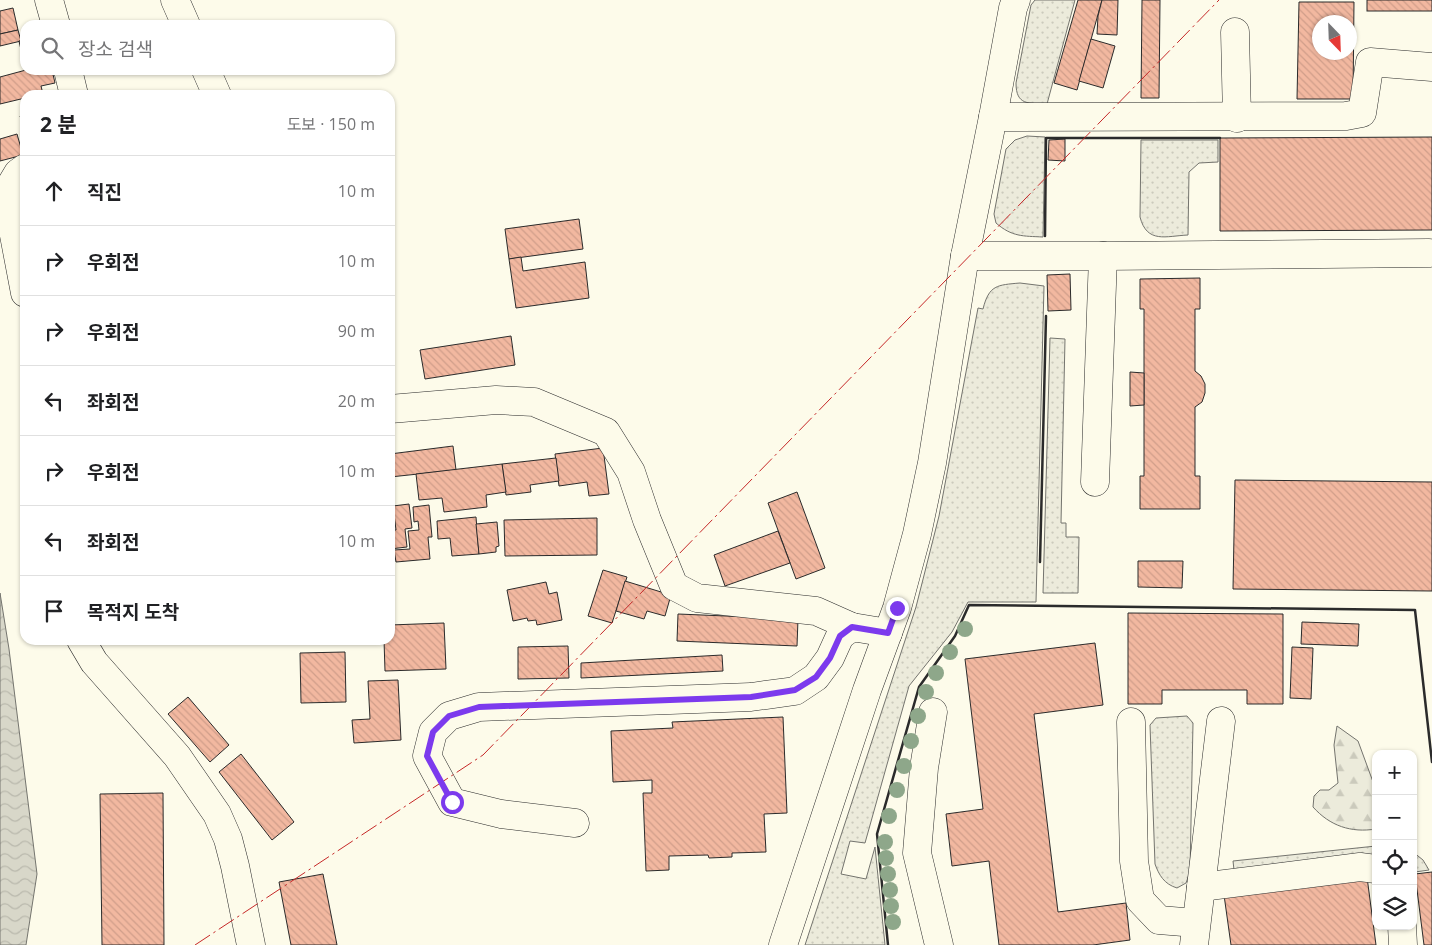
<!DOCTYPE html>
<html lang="ko">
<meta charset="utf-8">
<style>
:root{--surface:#fff;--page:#f2f2f2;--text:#202124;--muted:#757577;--line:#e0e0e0}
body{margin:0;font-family:"Open Sans","Noto Sans KR",sans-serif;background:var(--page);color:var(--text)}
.controls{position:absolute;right:15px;bottom:15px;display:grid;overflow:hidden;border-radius:10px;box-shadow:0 1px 4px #0004}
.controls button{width:45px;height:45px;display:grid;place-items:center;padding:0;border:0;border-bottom:1px solid var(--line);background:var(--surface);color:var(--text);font:25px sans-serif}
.compass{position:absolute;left:1312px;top:15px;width:45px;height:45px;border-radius:50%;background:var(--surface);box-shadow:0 1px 4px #0004;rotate:157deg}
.stop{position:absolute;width:15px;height:15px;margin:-11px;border:4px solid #7c3aed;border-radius:50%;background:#fff}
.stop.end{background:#7c3aed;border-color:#fff;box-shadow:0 1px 5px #0008}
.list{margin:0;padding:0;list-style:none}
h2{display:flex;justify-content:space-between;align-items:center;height:65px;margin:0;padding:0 20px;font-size:21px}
h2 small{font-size:16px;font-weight:400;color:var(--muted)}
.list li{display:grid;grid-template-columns:32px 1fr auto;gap:15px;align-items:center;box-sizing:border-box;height:70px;padding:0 20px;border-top:1px solid var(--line)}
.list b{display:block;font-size:19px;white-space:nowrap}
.list em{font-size:16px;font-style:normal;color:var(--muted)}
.icon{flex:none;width:28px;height:28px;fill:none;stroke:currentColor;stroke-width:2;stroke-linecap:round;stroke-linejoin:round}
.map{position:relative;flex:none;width:1432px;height:945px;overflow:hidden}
.search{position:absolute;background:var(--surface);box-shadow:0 1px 4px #0004;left:20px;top:20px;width:375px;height:55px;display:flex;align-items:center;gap:12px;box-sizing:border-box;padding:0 18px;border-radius:15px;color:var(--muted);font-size:19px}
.panel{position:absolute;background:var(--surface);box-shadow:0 1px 4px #0004;left:20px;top:90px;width:375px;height:555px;border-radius:15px}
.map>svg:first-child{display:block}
.grass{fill:url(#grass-dots);stroke:#74746e}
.forest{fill:url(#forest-firs);stroke:#74746e}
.water{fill:url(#water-waves);stroke:#74746e}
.building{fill:url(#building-back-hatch);stroke:#2b2b2b;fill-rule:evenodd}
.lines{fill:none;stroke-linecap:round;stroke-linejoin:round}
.minor-casing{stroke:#2b2b2b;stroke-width:29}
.minor{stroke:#fdfbea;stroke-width:28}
.wall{stroke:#2b2b2b;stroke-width:2.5}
.power{stroke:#c62828;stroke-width:1;stroke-dasharray:18 4 2.5 4;stroke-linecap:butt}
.tree{fill:#8ea78a}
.route{stroke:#7c3aed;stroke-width:6}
</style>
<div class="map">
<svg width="1432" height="945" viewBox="0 0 1432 945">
<defs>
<pattern id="grass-dots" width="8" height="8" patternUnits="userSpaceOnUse" patternTransform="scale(1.25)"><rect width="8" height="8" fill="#ecebdb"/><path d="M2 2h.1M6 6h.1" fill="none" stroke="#cbcabc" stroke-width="1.8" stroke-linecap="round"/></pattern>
<pattern id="forest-firs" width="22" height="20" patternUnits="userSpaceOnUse" patternTransform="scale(1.25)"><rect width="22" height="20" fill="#ecebdb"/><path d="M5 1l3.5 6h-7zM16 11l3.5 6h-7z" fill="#cbcabc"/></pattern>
<pattern id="water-waves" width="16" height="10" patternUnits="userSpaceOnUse" patternTransform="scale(1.25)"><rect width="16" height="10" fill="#d8d7c9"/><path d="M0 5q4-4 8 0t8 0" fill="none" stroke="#bab9ad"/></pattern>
<pattern id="building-back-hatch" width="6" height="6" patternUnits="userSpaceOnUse" patternTransform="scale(1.25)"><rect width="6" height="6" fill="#f2b8a0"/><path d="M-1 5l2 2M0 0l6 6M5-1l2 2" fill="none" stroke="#d09e8a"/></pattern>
</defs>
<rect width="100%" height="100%" fill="#fdfbea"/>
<g class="grass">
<path d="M1035,0h40l-28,104c-18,-1 -31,2 -31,-21l15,-78z"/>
<path d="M1027,136l18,1 -2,100c-20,-1 -31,0 -47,-14l-2,-9 12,-65 9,-9z"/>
<path d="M1141,140h77v22l-19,1 -10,9 -1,63c-22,1 -41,9 -48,-18z"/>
<path d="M1020,283l24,3 -8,316h-68l-16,30 -43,54 -44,157 -15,-2 -9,33 25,5 9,-32 10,98h-80l111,-338 23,-91 39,-208 5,1c6,-24 14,-24 37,-26z"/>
<path d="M1050,338l15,1 -4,184h5v14h13l-1,56h-35z"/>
<path d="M1187,716l6,7 -3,149 -4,11 -9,5c-13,-4 -18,-13 -22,-24l-5,-139 6,-7z"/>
<path d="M1376,846v15l-141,18 -2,-18z"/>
<path d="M1413,852l10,8 6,10 -14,2 -2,-3z"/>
</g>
<path class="forest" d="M1337,726l21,15 18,49v39c-25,4 -46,-3 -63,-22l1,-11 6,-6h9l9,-7 -4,-38z"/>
<path class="water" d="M0,593l9,56 28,225 -11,71h-26z"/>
<g class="building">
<path d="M1078,0h24l-25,90 -23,-7z"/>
<path d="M1102,0h16l-1,35 -20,-1 1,-18z"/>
<path d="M1142,0h18l-1,98h-18z"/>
<rect x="1367" y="0" width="65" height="11"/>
<path d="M1299,2h55l-1,97h-56zM1320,22h30v30h-30z"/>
<path d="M13,8l5,22 -18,4v-23z"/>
<path d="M18,30l3,11 -21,5v-12z"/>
<path d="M1091,39l24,7 -12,42 -24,-7z"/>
<path d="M25,40v27l-6,-26z"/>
<path d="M26,70h26l3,13 -14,3 2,8 -18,1v3l-25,6v-27z"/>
<path d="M25,114v17l-5,-15z"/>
<path d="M17,134l6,21 -23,6v-22z"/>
<path d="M1432,137v93l-212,1v-93z"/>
<path d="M1065,139v22l-17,-1 1,-20z"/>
<path d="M22,183h3v28h-1z"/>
<path d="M579,219l4,30 -74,10 -4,-30z"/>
<path d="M521,257l2,14 62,-9 4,36 -73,10 -7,-49z"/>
<path d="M1070,274l1,36 -23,1 -1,-36z"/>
<path d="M1200,278v31h-5v62l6,5 4,8v9l-3,9 -7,5v69h5v33h-60v-33h4v-167h-4v-30z"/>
<path d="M511,336l4,29 -90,14 -5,-29z"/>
<path d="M1130,372l14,1v32l-14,1z"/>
<path d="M453,446l3,24 -66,7v-23z"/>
<path d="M603,448l6,46 -20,2 -2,-14 -28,4 -4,-32z"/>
<path d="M556,458l3,23 -29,4 1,7 -25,3 -4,-31z"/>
<path d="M502,464l4,28 -20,3 1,12 -43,5 -2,-14 -23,2 -3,-26z"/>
<path d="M1235,480l197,2v109l-199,-2z"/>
<path d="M797,492l28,76 -29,11 -28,-76z"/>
<path d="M409,504l3,24 -7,1 2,18 -17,2v-19h6l-3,-24z"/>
<path d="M429,505l3,32h-4l2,22 -34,3 -2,-12 16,-1 -2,-18 11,-1 -1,-9 -4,1 -1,-15z"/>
<path d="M476,517l3,37 -27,2 -2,-18 -12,1 -1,-18z"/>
<path d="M597,518v37l-92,1 -1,-36z"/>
<path d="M497,522l2,24 -3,1v5l-17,2 -3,-30z"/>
<path d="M778,531l12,32 -65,23 -11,-31z"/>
<path d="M1138,561h45l-1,27 -44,-1z"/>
<path d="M603,570l24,7 -15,46 -24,-7z"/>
<path d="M625,581l46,14 -6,21 -18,-5 -3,8 -28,-8z"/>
<path d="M546,582l3,12 8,-2 5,28 -25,5 -1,-5 -8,1 -1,-3 -14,3 -6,-31z"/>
<path d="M1128,613l155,1v90h-36v-14h-85v14h-34z"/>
<path d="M678,614l120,5 -1,27 -120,-5z"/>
<path d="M1302,622l57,2 -1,22 -57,-2z"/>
<path d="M444,623l2,46 -61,2 -1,-31h6v-15z"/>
<path d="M1095,643l8,62 -69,9 24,198 68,-9 4,37 -37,5h-94l-10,-84 -37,5 -6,-52 37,-5 -18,-150z"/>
<path d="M568,646l1,32 -51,1v-32z"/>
<path d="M1292,647l21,1 -2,51 -21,-1z"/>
<path d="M345,652l1,50 -45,1 -1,-50z"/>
<path d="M722,655l1,16 -142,7v-15z"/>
<path d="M398,680l3,60 -47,3 -2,-23 18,-1 -2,-38z"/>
<path d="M188,697l41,48 -19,17 -42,-48z"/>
<path d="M783,717l4,96 -23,1 2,38 -34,1v4l-23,1 -1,-3 -39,1v14l-23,1 -3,-78h9v-13l-39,2 -2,-51 62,-3 -1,-6z"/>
<path d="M241,754l53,68 -22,18 -53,-68z"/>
<path d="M163,793l1,152h-62l-2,-151z"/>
<path d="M1432,872v73h-8l-9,-71z"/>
<path d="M323,874l14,71h-46l-12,-63z"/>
<path d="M1367,877l9,68h-145l-7,-50z"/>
</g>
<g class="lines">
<defs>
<g id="minor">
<path d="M49,0l7,25"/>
<path d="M175,0l11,25"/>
<path d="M1235,32l2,86"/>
<path d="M68,70l6,25"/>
<path d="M206,70l11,25"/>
<path d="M993,117l353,-1 16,-3 8,-51 62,5"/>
<path d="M25,168l-7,5 -12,20 19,100"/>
<path d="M965,256h138l326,-3"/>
<path d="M390,409l106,-9 38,2 72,30 25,40 16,48 27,66 23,12 119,13 36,16"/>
<path d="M1095,482l8,-226"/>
<path d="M81,640l13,22 83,94 40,58 11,25 7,27 16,79"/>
<path d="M933,712l-9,56 -7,85 22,92"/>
<path d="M1131,722l3,139 6,39 19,20 37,3"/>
<path d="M575,823l-74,-9 -49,-12 -25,-46 6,-24 16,-16 30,-9 272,-10 44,-6 21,-14 14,-19 10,-22 12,-9 36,6"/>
<path d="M1201,887l159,-20 16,2"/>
<path d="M1402,926l1,19"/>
<path d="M783,945l84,-255 30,-82 20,-74 15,-71 33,-207 28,-139 20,-109 3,-8"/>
<path d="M1194,945l27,-224"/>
</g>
</defs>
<use href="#minor" class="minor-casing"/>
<use href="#minor" class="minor"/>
<g class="wall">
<path d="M1045,236l1,-98h174"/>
<path d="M1040,562l6,-246"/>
<path d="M888,945l-11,-111 42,-147 36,-51 14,-31 446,5 17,152"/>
</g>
<path class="power" d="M195,945l288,-190 736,-755"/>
</g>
<g class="tree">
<circle cx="965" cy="629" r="8"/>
<circle cx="950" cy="652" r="8"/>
<circle cx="936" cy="673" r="8"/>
<circle cx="926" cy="692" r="8"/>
<circle cx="918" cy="716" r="8"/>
<circle cx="911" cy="741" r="8"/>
<circle cx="904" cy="766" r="8"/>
<circle cx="897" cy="790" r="8"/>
<circle cx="889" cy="816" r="8"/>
<circle cx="885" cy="842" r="8"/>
<circle cx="886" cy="858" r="8"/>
<circle cx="888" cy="874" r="8"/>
<circle cx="890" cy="890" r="8"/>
<circle cx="891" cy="906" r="8"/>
<circle cx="893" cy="922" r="8"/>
</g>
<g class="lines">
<path class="route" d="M452,802l-25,-46 6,-24 16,-16 30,-9 272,-10 44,-7 21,-13 14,-19 10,-22 12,-9 36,6 9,-25"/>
</g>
</svg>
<div class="controls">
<button>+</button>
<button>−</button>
<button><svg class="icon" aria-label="locate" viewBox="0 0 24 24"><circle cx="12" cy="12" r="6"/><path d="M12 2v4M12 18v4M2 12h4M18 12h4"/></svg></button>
<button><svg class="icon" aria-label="layers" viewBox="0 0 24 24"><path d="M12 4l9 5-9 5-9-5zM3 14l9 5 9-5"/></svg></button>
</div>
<svg class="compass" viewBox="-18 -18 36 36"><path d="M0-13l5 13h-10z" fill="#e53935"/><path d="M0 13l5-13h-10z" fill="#757577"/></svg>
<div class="stop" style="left:452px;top:802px"></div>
<div class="stop end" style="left:897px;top:608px"></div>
<div class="search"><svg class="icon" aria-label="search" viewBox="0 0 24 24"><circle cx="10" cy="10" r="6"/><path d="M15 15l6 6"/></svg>장소 검색</div>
<section class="panel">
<h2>2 분<small>도보 · 150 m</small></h2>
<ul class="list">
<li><svg class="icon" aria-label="ahead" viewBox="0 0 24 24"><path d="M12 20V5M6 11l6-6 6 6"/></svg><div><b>직진</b></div><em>10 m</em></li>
<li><svg class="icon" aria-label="right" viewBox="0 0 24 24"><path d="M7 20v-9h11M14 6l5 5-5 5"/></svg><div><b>우회전</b></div><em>10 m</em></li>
<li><svg class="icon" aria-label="right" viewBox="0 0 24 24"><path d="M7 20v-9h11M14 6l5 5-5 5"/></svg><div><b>우회전</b></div><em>90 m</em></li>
<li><svg class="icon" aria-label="left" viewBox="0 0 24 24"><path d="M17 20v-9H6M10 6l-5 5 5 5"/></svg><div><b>좌회전</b></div><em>20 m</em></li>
<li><svg class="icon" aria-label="right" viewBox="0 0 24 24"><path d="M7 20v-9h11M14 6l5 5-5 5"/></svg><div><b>우회전</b></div><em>10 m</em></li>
<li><svg class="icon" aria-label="left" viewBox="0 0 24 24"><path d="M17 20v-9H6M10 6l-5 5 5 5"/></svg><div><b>좌회전</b></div><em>10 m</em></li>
<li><svg class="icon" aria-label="arrive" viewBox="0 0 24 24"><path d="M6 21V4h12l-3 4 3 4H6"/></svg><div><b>목적지 도착</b></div></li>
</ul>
</section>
</div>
